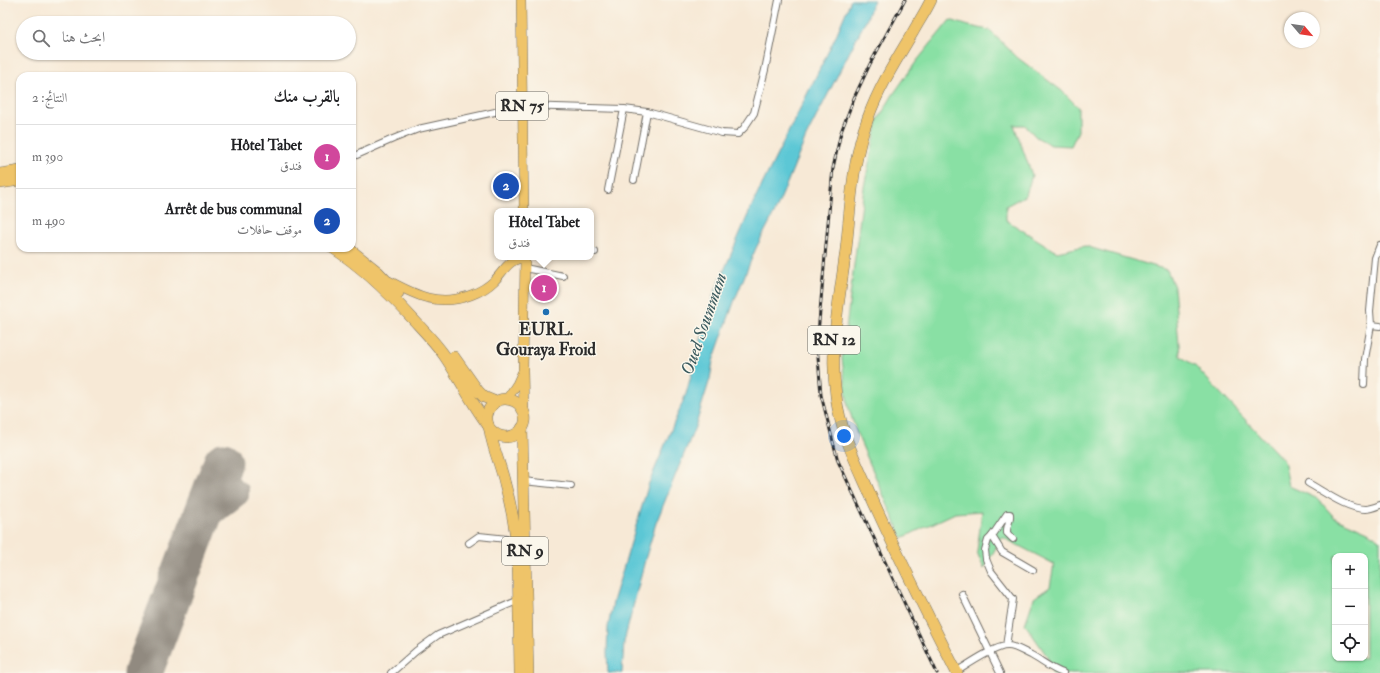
<!DOCTYPE html>
<html lang="ar">
<meta charset="utf-8">
<style>
:root{--surface:#fff;--page:#f6f6f6;--text:#202124;--muted:#757577;--line:#e0e0e0;--accent:#7c3aed}
body{margin:0;font-family:"IM FELL Double Pica",Amiri,serif;background:var(--page);color:var(--text);direction:rtl}
.controls{position:absolute;right:12px;bottom:12px;display:grid;overflow:hidden;border-radius:8px;box-shadow:0 1px 3px #0004}
.controls button{width:36px;height:36px;display:grid;place-items:center;padding:0;border:0;border-bottom:1px solid var(--line);background:var(--surface);color:var(--text);font:20px sans-serif}
.compass{position:absolute;left:1284px;top:12px;width:36px;height:36px;border-radius:50%;background:var(--surface);box-shadow:0 1px 3px #0004;rotate:119deg}
.you{position:absolute;left:844px;top:436px;width:14px;height:14px;margin:-10px;border:3px solid #fff;border-radius:50%;background:#1a73e8;box-shadow:0 0 0 6px #1a73e833}
.badge{display:grid;place-items:center;width:26px;height:26px;border-radius:50%;background:var(--accent);color:#fff;font-size:13px;font-weight:700}
.pin{position:absolute;translate:-50% -50%;border:2px solid #fff;box-shadow:0 1px 4px #0006}
.popup{position:absolute;left:494px;top:208px;width:100px;height:52px;box-sizing:border-box;display:grid;place-content:center;border-radius:8px;background:var(--surface);filter:drop-shadow(0 1px 3px #0005);font-size:13px;white-space:nowrap;color:var(--muted)}
.popup b{font-size:15px;color:var(--text)}
.popup::after{content:'';position:absolute;left:50%;top:100%;margin-left:-8px;border:8px solid transparent;border-top-color:var(--surface)}
.list{margin:0;padding:0;list-style:none}
h2{display:flex;justify-content:space-between;align-items:center;height:52px;margin:0;padding:0 16px;font-size:17px}
h2 small{font-size:13px;font-weight:400;color:var(--muted)}
.list li{display:grid;grid-template-columns:26px 1fr auto;gap:12px;align-items:center;box-sizing:border-box;height:64px;padding:0 16px;border-top:1px solid var(--line)}
.list b{display:block;font-size:15px;white-space:nowrap}
.list p{margin:0;font-size:13px;white-space:nowrap;color:var(--muted)}
.list em{font-size:13px;font-style:normal;color:var(--muted)}
.icon{flex:none;width:22px;height:22px;fill:none;stroke:currentColor;stroke-width:2;stroke-linecap:round;stroke-linejoin:round}
.map{position:relative;flex:none;width:1380px;height:673px;overflow:hidden;direction:ltr}
.search{position:absolute;background:var(--surface);box-shadow:0 1px 3px #0004;left:16px;top:16px;width:340px;height:44px;display:flex;align-items:center;gap:10px;box-sizing:border-box;padding:0 14px;border-radius:22px;color:var(--muted);font-size:15px}
.panel{position:absolute;background:var(--surface);box-shadow:0 1px 3px #0004;left:16px;top:72px;width:340px;height:180px;border-radius:12px;direction:rtl}
.map>svg:first-child{display:block}
.grass{fill:#89e0a4;stroke:#5a8668;fill-rule:evenodd}
.water{fill:#5cc7d5;stroke:#447980}
.lines{fill:none;stroke-linecap:round;stroke-linejoin:round}
.taxiway{stroke:#918a80;stroke-width:16}
.runway{stroke:#918a80;stroke-width:39}
.street-casing{stroke:#726e67;stroke-width:8}
.primary-casing{stroke:#726e67;stroke-width:10}
.highway-casing{stroke:#726e67;stroke-width:12}
.street{stroke:#fff;stroke-width:6}
.primary{stroke:#efc469;stroke-width:9}
.highway{stroke:#efc469;stroke-width:11}
.rail-casing{stroke:#2b2b2b;stroke-width:3}
.rail{stroke:#fbf7ec;stroke-width:1.5;stroke-dasharray:4.5;stroke-linecap:butt}
.poi-dot{fill:#1f6fb2;stroke:#fbf7ec;stroke-width:1.5}
.labels{text-anchor:middle;dominant-baseline:central;stroke-width:3;stroke-linejoin:round;paint-order:stroke}
.shield{fill:#fbf7ec;stroke:#696865;stroke-width:1}
.shield-label{font-size:16px;font-weight:bold;fill:#2b2b2b}
.poi-label{font-size:17px;font-weight:bold;fill:#2b2b2b;stroke:#fbf7ec}
.water-label{font-size:18px;font-style:italic;fill:#3a5a5e;stroke:#fbf7ec}
</style>
<div class="map">
<svg width="1380" height="673" viewBox="0 0 1380 673">
<rect width="100%" height="100%" fill="#fbf7ec"/>
<filter id="ink" filterUnits="userSpaceOnUse"><feTurbulence type="fractalNoise" baseFrequency=".025" numOctaves="2"/><feDisplacementMap in="SourceGraphic" scale="8" xChannelSelector="R" yChannelSelector="G"/><feConvolveMatrix kernelMatrix="1 2 1 2 8 2 1 2 1" color-interpolation-filters="sRGB"/></filter>
<filter id="wash" filterUnits="userSpaceOnUse"><feTurbulence type="fractalNoise" baseFrequency=".012" numOctaves="4" result="noise"/><feDisplacementMap in="SourceGraphic" scale="16" xChannelSelector="R" yChannelSelector="G"/><feGaussianBlur stdDeviation="0.9" result="paint"/><feColorMatrix in="noise" values="0 0 0 0 0 0 0 0 0 0 0 0 0 0 0 0 0 1.4 0 .05"/><feComposite in="paint" operator="in"/></filter>
<g filter="url(#wash)">
<rect width="100%" height="100%" fill="#f7e9d6"/>
<path class="grass" d="M950,20l19,6 20,4 29,28 44,33 16,16v24l-7,15 -20,-1 -15,-8 -11,-12h-11l18,50 -6,20 -20,11v14l51,32 28,-6 82,24 7,17 6,69 15,10 89,95 5,25 29,13 16,18 34,15 12,8v133h-327l-6,-17 -22,-32 9,-26 16,-11 4,-23 -52,-27 -18,32 -7,-17 5,-41 -27,2 -53,25 -45,-104 -9,-28 -6,-47 22,-172 14,-67 14,-24 24,-34zM1335,556h30v102h-30z"/>
<path class="water" d="M851,0h23l-7,18 -61,119 -30,73 -20,38 -22,54 -21,59 -3,18 -15,48 -39,96 -11,37 -21,82 -2,31h-14l-1,-21 1,-25 5,-25 36,-119 37,-89 27,-98 40,-93 82,-165z"/>
<g class="lines">
<path class="taxiway" d="M197,531l44,-35v-6c-7,-7 -14,-11 -23,-14"/>
<path class="runway" d="M143,673l80,-211"/>
</g>
</g>
<g filter="url(#ink)">
<g class="lines">
<defs>
<g id="street">
<path d="M352,157l41,-18 25,-10 104,-23 102,3 23,3 75,21 16,1 6,-6 10,-15 11,-43 14,-70"/>
<path d="M634,180l13,-68"/>
<path d="M608,190l16,-81"/>
<path d="M591,252h4"/>
<path d="M525,268l38,8"/>
<path d="M1371,325l9,1"/>
<path d="M1364,384l1,-25 6,-34 -1,-14 5,-53 5,-13"/>
<path d="M523,481l48,5"/>
<path d="M1308,483c15,8 39,26 57,26 5,0 10,-2 15,-4"/>
<path d="M992,536l10,16 31,18"/>
<path d="M469,543l10,-7 37,4"/>
<path d="M962,594l38,79"/>
<path d="M1006,646l7,-47 -22,-28 -5,-12 -1,-9 3,-10 4,-4 15,-22h3c1,7 -4,12 -3,19l6,6"/>
<path d="M956,672c11,-7 40,-27 52,-26 7,0 16,6 23,9 11,6 20,14 32,18"/>
<path d="M391,673l25,-22 22,-16 81,-35"/>
</g>
<g id="primary">
<path d="M521,0l3,211"/>
<path d="M389,281c28,15 50,26 82,14 8,-3 17,-8 23,-14 10,-10 15,-23 31,-23"/>
<path d="M507,399l10,-15 5,-11"/>
<path d="M524,412l-1,-42 2,-113"/>
</g>
<g id="highway">
<path d="M931,0c-5,11 -12,21 -18,32 -16,27 -34,55 -45,86 -16,42 -17,86 -22,131 -6,49 -17,97 -10,147 4,35 20,66 34,98 27,61 57,120 87,179"/>
<path d="M0,174l20,-3"/>
<path d="M0,183l20,-3"/>
<path d="M333,248c30,19 55,44 79,70 11,12 23,24 32,37 16,23 27,48 44,70"/>
<path d="M348,248l30,24 20,21"/>
<path d="M454,357l24,34 6,6 12,5"/>
<path d="M522,428l6,245"/>
<path d="M490,429c18,20 46,-2 31,-22 -3,-5 -10,-8 -16,-8 -9,0 -17,8 -18,17 -1,6 2,10 3,15 3,18 11,35 15,53 7,24 11,49 13,75l2,114"/>
</g>
</defs>
<use href="#street" class="street-casing"/>
<use href="#primary" class="primary-casing"/>
<use href="#highway" class="highway-casing"/>
<use href="#street" class="street"/>
<use href="#primary" class="primary"/>
<use href="#highway" class="highway"/>
<defs>
<path id="rail" d="M905,0l-35,64 -16,34 -13,34 -8,36 -16,176 4,51 17,66 99,212"/>
</defs>
<use href="#rail" class="rail-casing"/>
<use href="#rail" class="rail"/>
</g>
</g>
<circle class="poi-dot" cx="546" cy="312" r="4"/>
<g class="labels">
<g class="shield">
<rect x="496" y="92" width="52" height="28" rx="3"/>
<rect x="808" y="326" width="52" height="28" rx="3"/>
<rect x="502" y="537" width="46" height="28" rx="3"/>
</g>
<g class="shield-label">
<text x="522" y="106">RN 75</text>
<text x="834" y="340">RN 12</text>
<text x="525" y="551">RN 9</text>
</g>
<g class="poi-label">
<text x="546" y="329">EURL.<tspan x="546" dy="20">Gouraya Froid</tspan></text>
</g>
<g class="water-label">
<text transform="translate(704 324) rotate(-71)">Oued Soummam</text>
</g>
</g>
</svg>
<div class="controls">
<button>+</button>
<button>−</button>
<button><svg class="icon" aria-label="locate" viewBox="0 0 24 24"><circle cx="12" cy="12" r="6"/><path d="M12 2v4M12 18v4M2 12h4M18 12h4"/></svg></button>
</div>
<svg class="compass" viewBox="-18 -18 36 36"><path d="M0-13l5 13h-10z" fill="#e53935"/><path d="M0 13l5-13h-10z" fill="#757577"/></svg>
<div class="you"></div>
<div class="pin badge" style="left:544px;top:288px;background:#d1479c">1</div>
<div class="popup"><b>Hôtel Tabet</b>فندق</div>
<div class="pin badge" style="left:506px;top:186px;background:#1a4fb4">2</div>
<div class="search"><svg class="icon" aria-label="search" viewBox="0 0 24 24"><circle cx="10" cy="10" r="6"/><path d="M15 15l6 6"/></svg>ابحث هنا</div>
<section class="panel">
<h2>بالقرب منك<small>النتائج: 2</small></h2>
<ul class="list">
<li><span class="badge" style="background:#d1479c">1</span><div><b>Hôtel Tabet</b><p>فندق</p></div><em>390 m</em></li>
<li><span class="badge" style="background:#1a4fb4">2</span><div><b>Arrêt de bus communal</b><p>موقف حافلات</p></div><em>490 m</em></li>
</ul>
</section>
</div>
